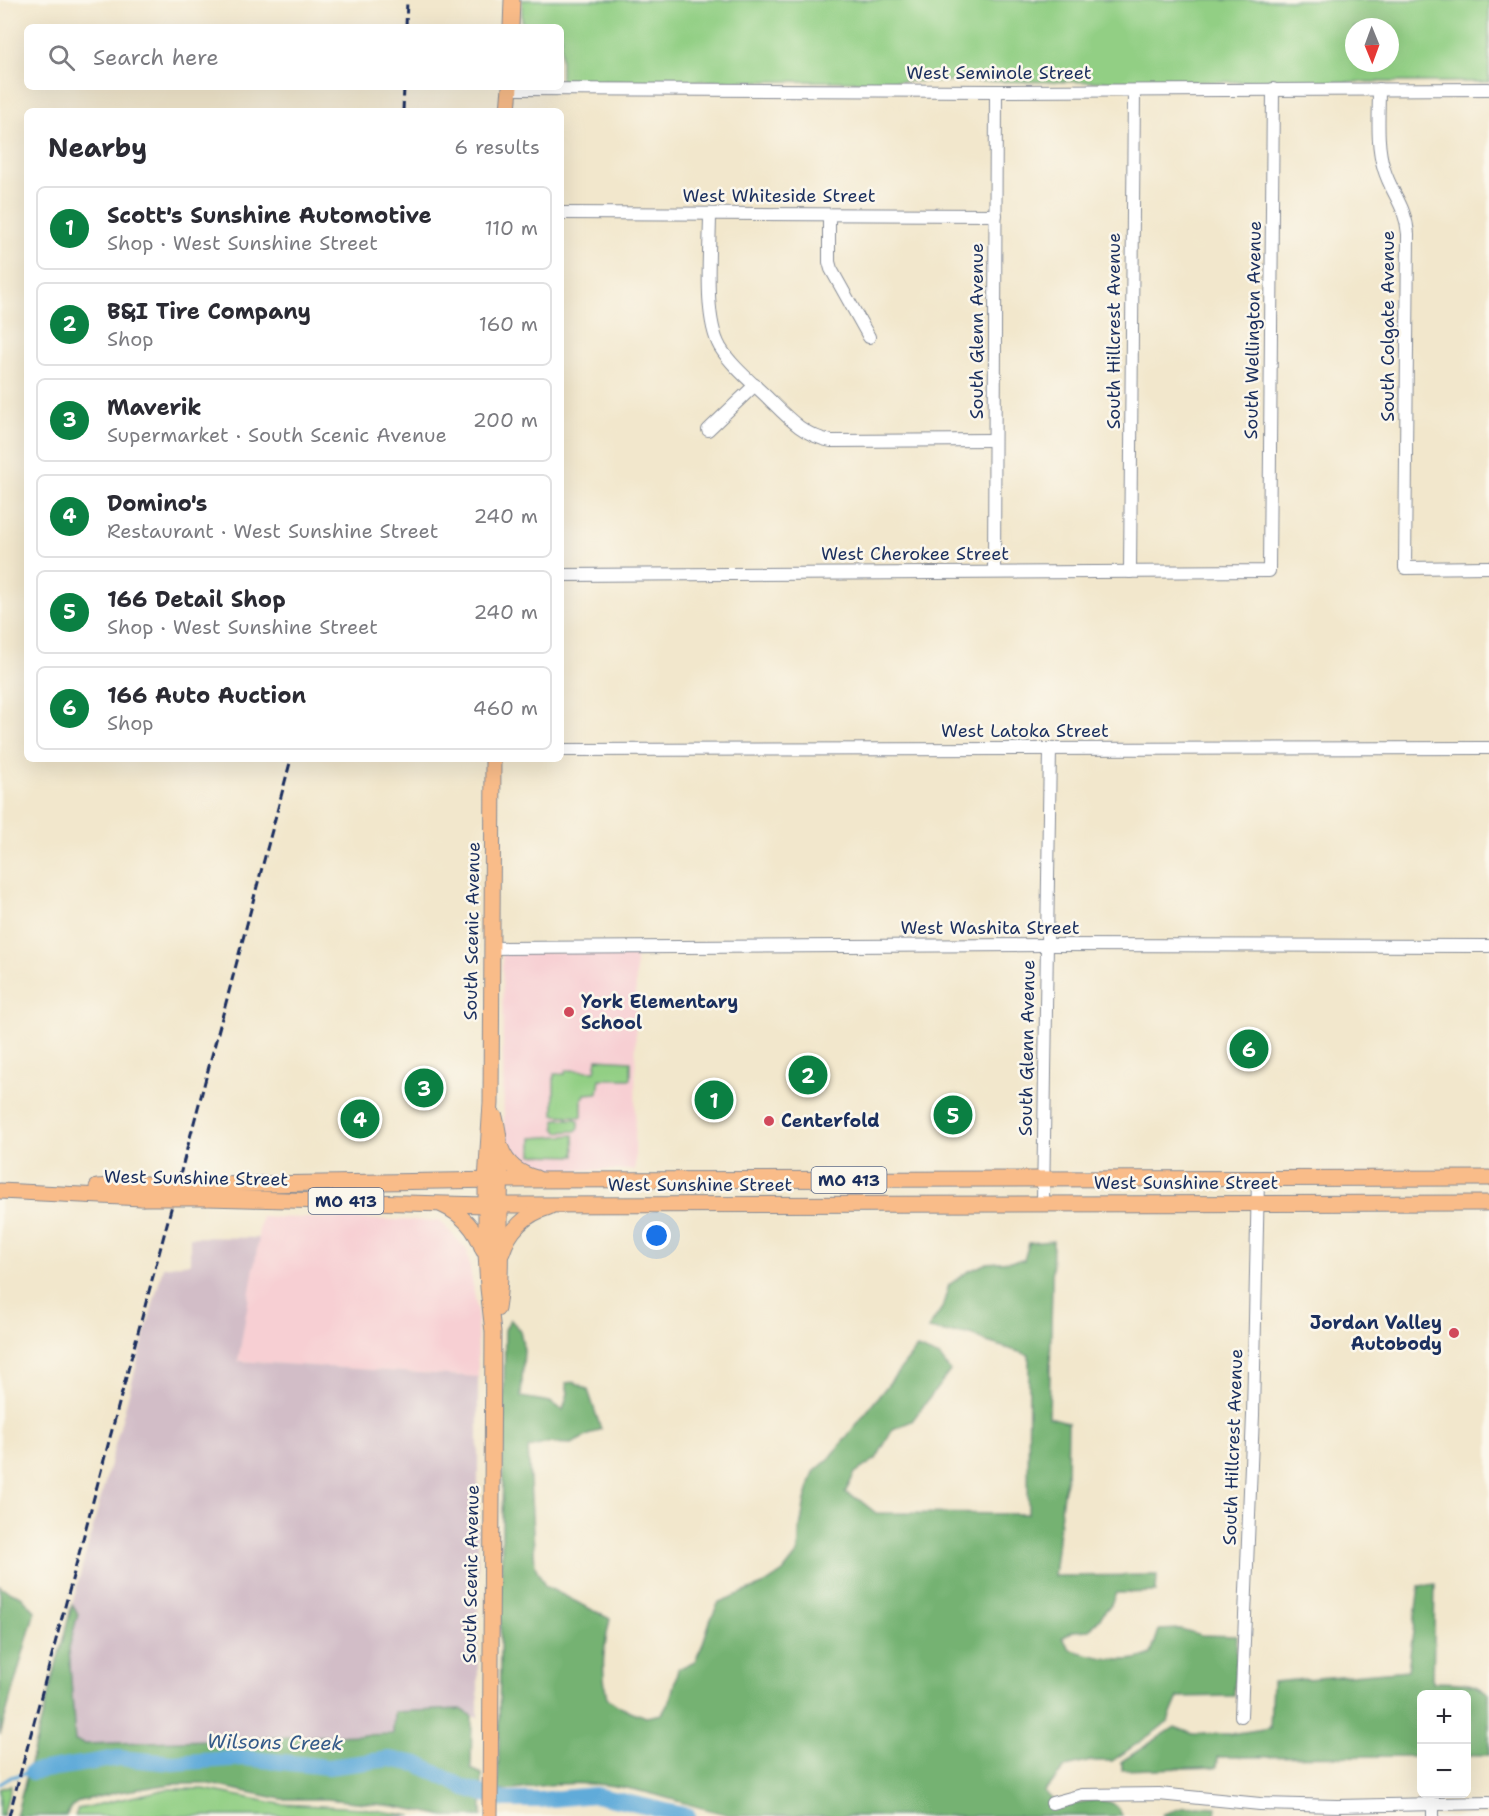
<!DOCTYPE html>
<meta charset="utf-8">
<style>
:root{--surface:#fff;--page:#f7f7f7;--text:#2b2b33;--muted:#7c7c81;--line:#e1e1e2;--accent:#0b8043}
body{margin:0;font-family:"Shantell Sans",sans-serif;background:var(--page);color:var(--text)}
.controls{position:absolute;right:18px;bottom:18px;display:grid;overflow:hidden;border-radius:9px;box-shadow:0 6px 24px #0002}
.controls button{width:54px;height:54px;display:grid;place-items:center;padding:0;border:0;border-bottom:2px solid var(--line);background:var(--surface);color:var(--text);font:30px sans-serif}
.compass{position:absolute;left:1345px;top:18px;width:54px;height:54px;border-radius:50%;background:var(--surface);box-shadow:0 6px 24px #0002;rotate:179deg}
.you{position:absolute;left:657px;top:1236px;width:21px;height:21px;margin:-15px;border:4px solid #fff;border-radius:50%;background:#1a73e8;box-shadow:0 0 0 9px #1a73e833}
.badge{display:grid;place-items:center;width:39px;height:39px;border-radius:50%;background:var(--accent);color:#fff;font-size:20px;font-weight:700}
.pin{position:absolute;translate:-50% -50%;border:3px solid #fff;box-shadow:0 2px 6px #0006}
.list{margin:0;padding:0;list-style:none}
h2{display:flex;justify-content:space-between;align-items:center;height:78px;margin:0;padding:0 24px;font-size:26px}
h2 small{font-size:20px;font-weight:400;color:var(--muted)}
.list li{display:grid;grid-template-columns:39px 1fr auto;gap:18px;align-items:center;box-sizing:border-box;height:84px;margin:0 12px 12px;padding:0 12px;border:2px solid var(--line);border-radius:9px}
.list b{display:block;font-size:22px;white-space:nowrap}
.list p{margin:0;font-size:20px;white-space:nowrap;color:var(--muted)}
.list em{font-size:20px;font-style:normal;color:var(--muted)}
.icon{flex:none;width:33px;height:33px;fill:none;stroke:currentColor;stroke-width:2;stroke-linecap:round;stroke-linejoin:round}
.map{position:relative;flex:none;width:1489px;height:1816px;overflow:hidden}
.search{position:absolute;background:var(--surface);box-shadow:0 6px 24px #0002;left:24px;top:24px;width:540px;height:66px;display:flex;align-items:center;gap:15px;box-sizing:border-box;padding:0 21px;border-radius:9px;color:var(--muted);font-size:22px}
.panel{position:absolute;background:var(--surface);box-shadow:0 6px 24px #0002;left:24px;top:108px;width:540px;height:654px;border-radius:9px}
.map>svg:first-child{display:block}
.built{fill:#f7cfd3}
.industrial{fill:#d2bdc7}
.green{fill:#92cf84;stroke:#567f71;stroke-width:1.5;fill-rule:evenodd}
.forest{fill:#75b272;stroke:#487068;stroke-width:1.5}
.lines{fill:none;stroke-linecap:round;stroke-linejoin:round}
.stream{stroke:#61abd9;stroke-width:3}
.river{stroke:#61abd9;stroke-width:16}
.minor-casing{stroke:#868b95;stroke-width:14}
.major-casing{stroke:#868b95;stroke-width:17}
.minor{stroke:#fff;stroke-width:12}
.major{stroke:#f9bc89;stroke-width:15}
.rail{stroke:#1b2f5e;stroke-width:3;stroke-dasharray:9 4.5;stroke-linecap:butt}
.major-bridge-casing{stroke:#868b95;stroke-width:17;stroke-linecap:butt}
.major-bridge{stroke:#f9bc89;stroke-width:15}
.poi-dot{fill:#d1495b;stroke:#fbf7ec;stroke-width:2}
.labels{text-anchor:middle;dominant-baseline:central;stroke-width:5;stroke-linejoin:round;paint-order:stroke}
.shield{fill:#fbf7ec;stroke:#5e6b89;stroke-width:1.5}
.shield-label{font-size:16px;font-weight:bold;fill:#1b2f5e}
.street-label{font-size:18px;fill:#1b2f5e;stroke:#fbf7ec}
.poi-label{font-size:18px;font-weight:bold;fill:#1b2f5e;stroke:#fbf7ec;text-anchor:start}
.water-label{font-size:20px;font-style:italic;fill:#345a89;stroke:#fbf7ec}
</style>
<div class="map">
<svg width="1489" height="1816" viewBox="0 0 1489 1816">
<rect width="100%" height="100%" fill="#fbf7ec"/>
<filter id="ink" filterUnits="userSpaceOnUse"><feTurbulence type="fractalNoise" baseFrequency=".0167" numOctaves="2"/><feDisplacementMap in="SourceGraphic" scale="12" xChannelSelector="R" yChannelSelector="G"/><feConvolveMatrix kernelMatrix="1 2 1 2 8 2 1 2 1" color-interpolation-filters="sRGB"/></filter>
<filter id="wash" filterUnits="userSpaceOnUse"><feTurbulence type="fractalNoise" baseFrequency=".008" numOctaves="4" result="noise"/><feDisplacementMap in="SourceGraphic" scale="24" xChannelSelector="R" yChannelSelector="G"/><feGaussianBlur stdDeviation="1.35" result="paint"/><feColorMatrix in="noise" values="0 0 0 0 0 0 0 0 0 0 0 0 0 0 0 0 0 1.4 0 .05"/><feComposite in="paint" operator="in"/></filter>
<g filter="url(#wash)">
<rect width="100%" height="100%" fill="#f2e7cc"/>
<g class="built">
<path d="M636,951l-1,219h-99l-16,-7 -11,-10 -5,-21 -2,-179z"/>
<path d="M261,1217l179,4 27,29 10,60 1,67 -240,-16z"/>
</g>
<path class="industrial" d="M190,1237l69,1 -21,123 240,16v340l-6,-1 -11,-7 -66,3 -1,21 -309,11 -10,-3 -6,-93 9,-34 -6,-9 91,-338 27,-4z"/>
<g class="green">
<path d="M522,0h967v82l-928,-1v-54h-39zM1354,27h36v36h-36z"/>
<path d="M597,1059l34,2v18h-31l-2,14 -13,1 -1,3h-2v20l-28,-2v-41h11l1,-4 29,1z"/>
<path d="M557,1119h19l3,2v7l-4,3 -17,1 -3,-4v-6z"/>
<path d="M574,1135l1,21 -43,-1v-17z"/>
<path d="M11,1785l-8,31h-3v-27z"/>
<path d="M167,1789h37l76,15 82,4 50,8h-337l3,-7z"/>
</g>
<g class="forest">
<path d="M1053,1241l-4,176 19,5 -1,56 -4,15 -9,83 103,-1 -1,17 -40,1 -5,11 -21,26 -17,1 -11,7 9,12c25,6 56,17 80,4l8,-24 22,-1 20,6 36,1 -3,60 -56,1 -10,24 -11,9 -45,31h-21l-25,6 -22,25 19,15c16,-4 40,-13 54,0 1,0 5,8 5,9h-388c-48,-10 -95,-31 -144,-32 -17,-1 -35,0 -51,2 -14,2 -27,6 -41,4l7,-460 5,-11 10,11 4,20 -3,47 29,5 13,8 5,-17 -2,-10 9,-1 13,8 13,39 -30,15 -23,-1 -20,5 7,118 10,20 65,33c-7,32 -9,47 -3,79l13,9 26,10 16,-3 8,-14 8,-31 17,-8 7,-15 8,-25 9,-19 46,-18 18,-12 15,-19 2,-25 5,-28 9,-28 16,-14 87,-110 23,9 10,14 -38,50 -19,8 -17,30 -21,14 -10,20 13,6 18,14 152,1 1,-159 -42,-13 -17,-8 -20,-1 -22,-4 14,-21 7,-23 18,-13 20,-9 37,-3 5,-17z"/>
<path d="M1435,1584l-2,98c19,1 40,-2 56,12v61h-22l-1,-61h-44l-1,62 -203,1 -1,10 -95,3v-9l53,-34 18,7h38l39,-6 2,-46 136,-12 11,-84z"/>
<path d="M0,1585l1,3 20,8 14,15 -35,124z"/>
<path d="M72,1605l6,9 -9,34 6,93 10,3 308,-10 1,-22 67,-3 11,7 -1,53 11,5v42h-36l-52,-10 -67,-7h-46l-72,-15h-37l-53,8 -39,9 -9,6 -5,9h-50z"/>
<path d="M1198,1806l18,1 -1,9h-53l1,-2 22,-7z"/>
</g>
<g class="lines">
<path class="stream" d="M0,1784l11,-7 21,-5"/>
<path class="river" d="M32,1772l86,-14 55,5 71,-5 84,9 61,-8 29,5 47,24 40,12h35l55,-5 93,21"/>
</g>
</g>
<g filter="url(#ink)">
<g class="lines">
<defs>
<g id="minor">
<path d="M510,89l486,2 493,-2"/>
<path d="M1379,89c0,26 -3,55 5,80 7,24 22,37 24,65l-3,334 84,-1"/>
<path d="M561,213l435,2"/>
<path d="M710,214c0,36 -7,103 10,133 12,20 34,37 51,54 18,18 34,35 60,40l163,-1"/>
<path d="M829,215v47l2,7 38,68"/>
<path d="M708,430l47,-45"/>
<path d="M994,572l2,-481"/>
<path d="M1130,572l4,-481"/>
<path d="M561,575l708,-4 4,-482"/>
<path d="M561,750l928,-2"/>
<path d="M491,948l555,-3 443,1"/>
<path d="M1043,1203l7,-454"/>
<path d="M1241,1716l12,-301 5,-237"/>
<path d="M1052,1803l30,-8 77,-1 101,10 77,2 152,-3"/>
<path d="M1433,1816v-13"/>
</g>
<g id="major">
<path d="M511,27l1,-27"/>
<path d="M508,111l2,-24"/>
<path d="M495,1117c8,30 5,63 5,94 0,32 2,66 -3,98"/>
<path d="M501,1148c6,17 18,25 35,30"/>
<path d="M209,1185l291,-5 989,-2"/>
<path d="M97,1187l48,-3"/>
<path d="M0,1191l142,7"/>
<path d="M207,1198l279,7 1003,-2"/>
<path d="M442,1205c20,9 34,24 41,45"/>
<path d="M502,1253c7,-23 24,-39 47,-46"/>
<path d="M490,1816l3,-484 -5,-44 -2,-35v-72l5,-78 2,-344"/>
</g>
</defs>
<use href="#minor" class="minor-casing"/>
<use href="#major" class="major-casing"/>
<use href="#minor" class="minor"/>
<use href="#major" class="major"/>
<g class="rail">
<path d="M406,27l1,-27"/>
<path d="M403,111l1,-24"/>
<path d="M9,1816l282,-1057"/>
</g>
<defs>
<g id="major-bridge">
<path d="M145,1184l64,1"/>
<path d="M142,1198h65"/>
</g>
</defs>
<use href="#major-bridge" class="major-bridge-casing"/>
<use href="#major-bridge" class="major-bridge"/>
</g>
</g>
<g class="poi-dot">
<circle cx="569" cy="1012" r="6"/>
<circle cx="769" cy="1121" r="6"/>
<circle cx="1454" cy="1333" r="6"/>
</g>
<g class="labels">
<g class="shield">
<rect x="811.5" y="1167" width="75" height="26" rx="4.5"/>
<rect x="308.5" y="1188" width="75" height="26" rx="4.5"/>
</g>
<g class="shield-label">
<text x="849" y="1180">MO 413</text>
<text x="346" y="1201">MO 413</text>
</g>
<g class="street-label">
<text x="999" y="73">West Seminole Street</text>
<text x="779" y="196">West Whiteside Street</text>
<text transform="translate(1388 326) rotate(-90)">South Colgate Avenue</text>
<text transform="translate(1253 330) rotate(-89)">South Wellington Avenue</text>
<text transform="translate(977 331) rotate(-90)">South Glenn Avenue</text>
<text transform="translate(1114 331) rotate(-90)">South Hillcrest Avenue</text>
<text x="915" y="554">West Cherokee Street</text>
<text x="1025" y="731">West Latoka Street</text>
<text x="990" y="928">West Washita Street</text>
<text transform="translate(472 931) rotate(-89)">South Scenic Avenue</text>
<text transform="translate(1027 1048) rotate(-89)">South Glenn Avenue</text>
<text transform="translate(196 1178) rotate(1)">West Sunshine Street</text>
<text x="1186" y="1183">West Sunshine Street</text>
<text x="700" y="1185">West Sunshine Street</text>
<text transform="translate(1233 1447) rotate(-88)">South Hillcrest Avenue</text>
<text transform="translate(471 1574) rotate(-89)">South Scenic Avenue</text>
</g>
<g class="poi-label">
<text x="581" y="1002">York Elementary<tspan x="581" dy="21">School</tspan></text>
<text x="781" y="1121">Centerfold</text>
<text x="1442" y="1323" text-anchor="end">Jordan Valley<tspan x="1442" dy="21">Autobody</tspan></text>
</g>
<g class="water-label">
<text transform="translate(275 1742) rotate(1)">Wilsons Creek</text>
</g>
</g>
</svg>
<div class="controls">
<button>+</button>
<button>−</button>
</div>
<svg class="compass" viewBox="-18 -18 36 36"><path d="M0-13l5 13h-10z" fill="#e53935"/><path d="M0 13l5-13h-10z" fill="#7c7c81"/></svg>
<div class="you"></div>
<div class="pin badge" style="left:714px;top:1100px">1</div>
<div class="pin badge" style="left:808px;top:1075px">2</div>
<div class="pin badge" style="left:424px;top:1088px">3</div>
<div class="pin badge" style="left:360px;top:1119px">4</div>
<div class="pin badge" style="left:953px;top:1115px">5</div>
<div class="pin badge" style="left:1249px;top:1049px">6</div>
<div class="search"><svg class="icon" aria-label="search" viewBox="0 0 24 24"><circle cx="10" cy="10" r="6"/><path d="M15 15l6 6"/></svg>Search here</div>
<section class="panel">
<h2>Nearby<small>6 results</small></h2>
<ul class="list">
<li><span class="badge">1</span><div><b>Scott's Sunshine Automotive</b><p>Shop · West Sunshine Street</p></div><em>110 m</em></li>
<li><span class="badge">2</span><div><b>B&amp;I Tire Company</b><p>Shop</p></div><em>160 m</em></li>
<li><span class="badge">3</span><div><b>Maverik</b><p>Supermarket · South Scenic Avenue</p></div><em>200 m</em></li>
<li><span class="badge">4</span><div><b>Domino's</b><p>Restaurant · West Sunshine Street</p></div><em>240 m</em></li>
<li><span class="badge">5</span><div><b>166 Detail Shop</b><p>Shop · West Sunshine Street</p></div><em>240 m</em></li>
<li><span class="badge">6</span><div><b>166 Auto Auction</b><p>Shop</p></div><em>460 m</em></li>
</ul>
</section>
</div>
